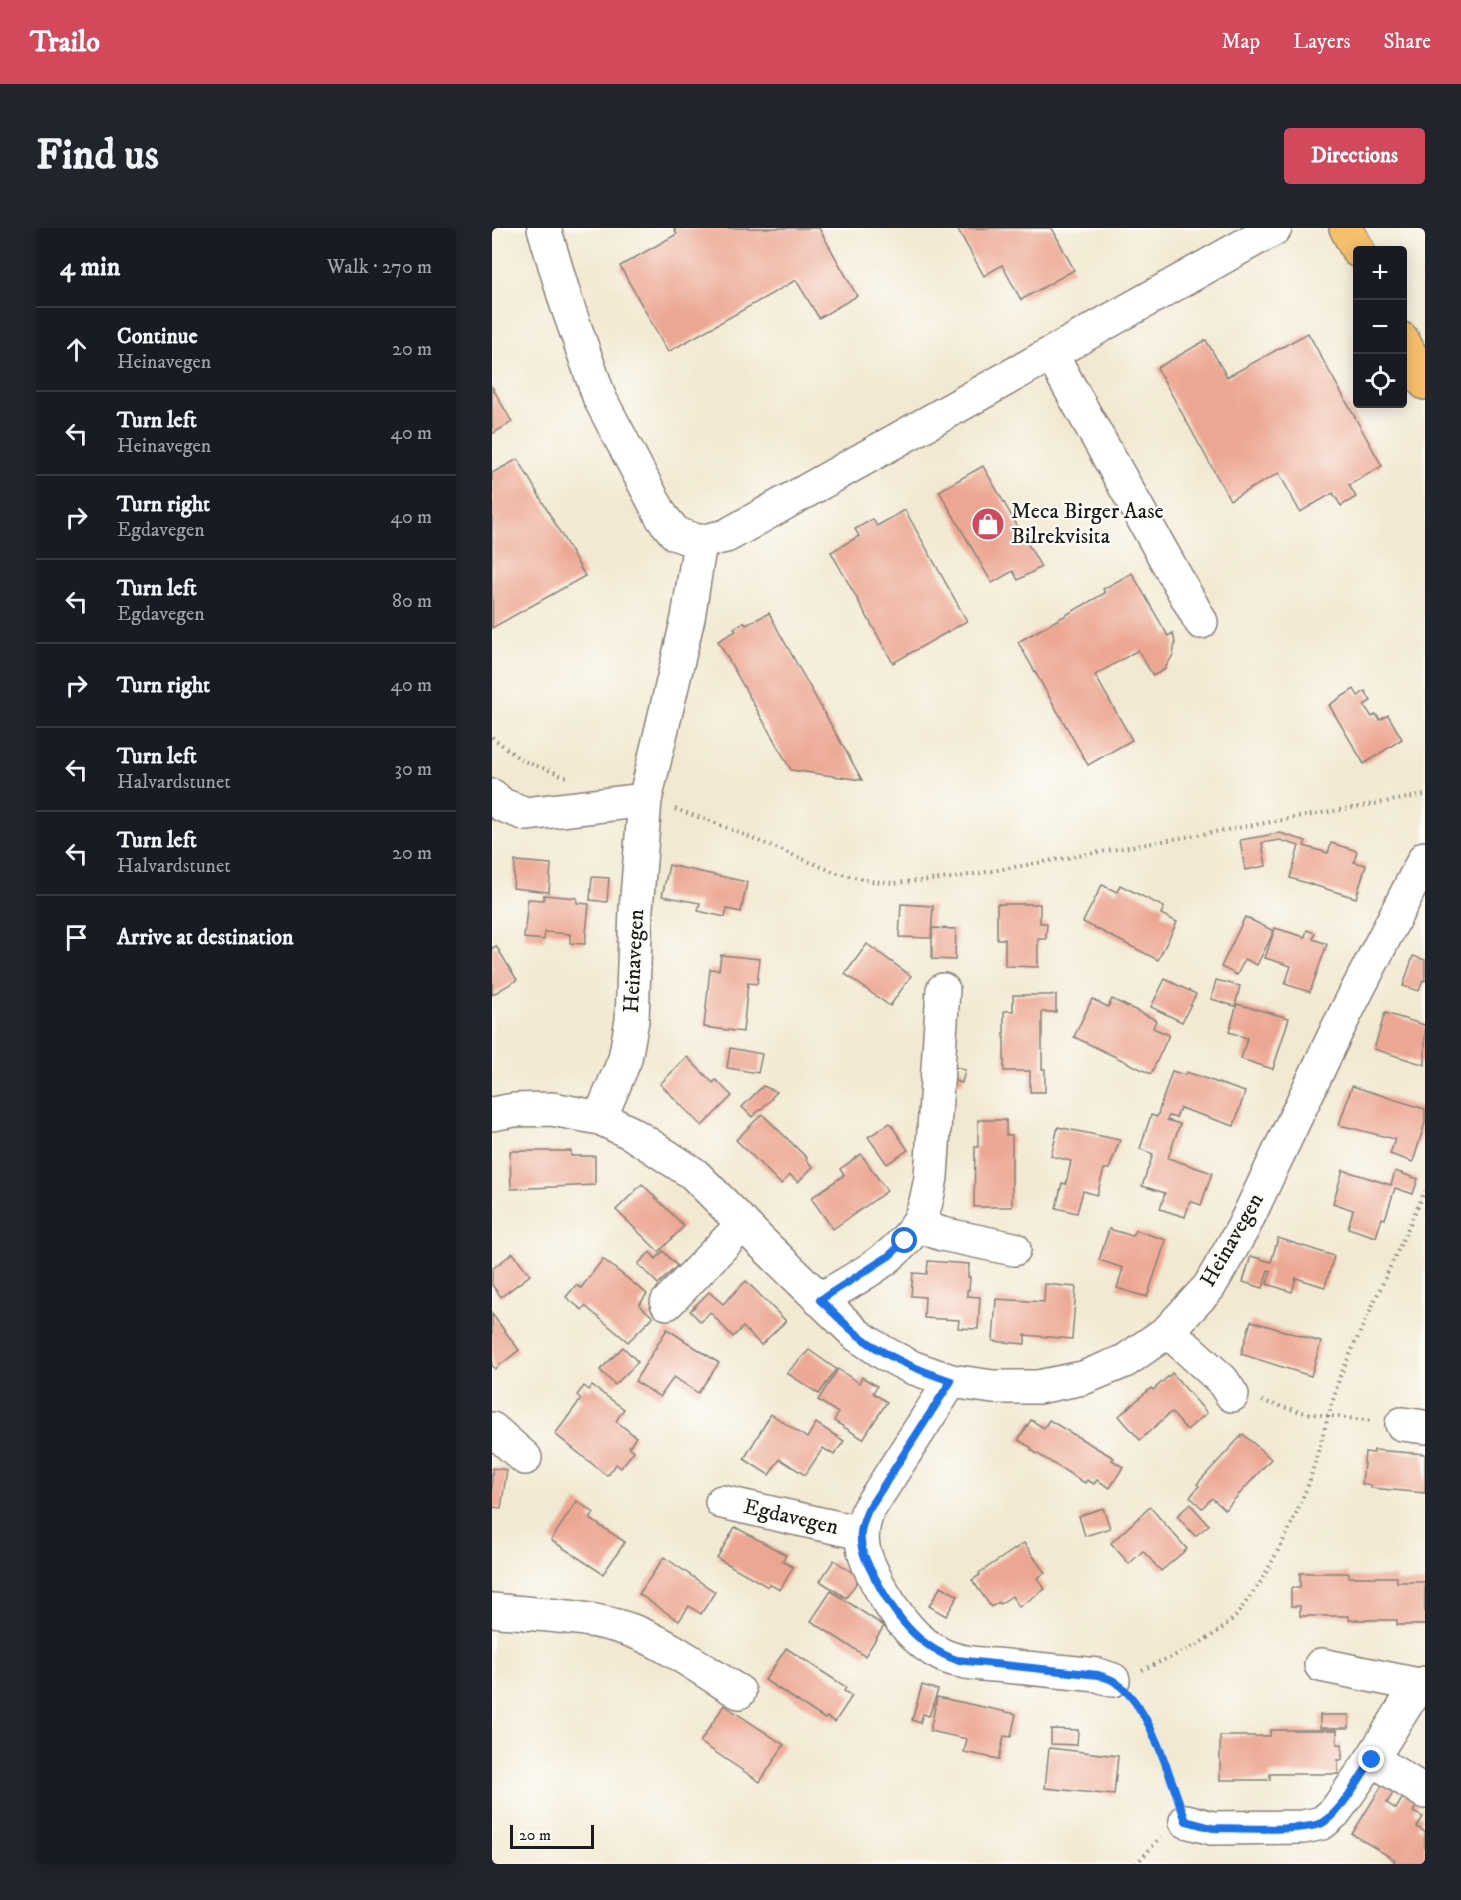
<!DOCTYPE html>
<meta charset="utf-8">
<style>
:root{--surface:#171b24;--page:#20242c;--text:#f1f3f6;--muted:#9ea1a6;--line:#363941;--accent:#d1495b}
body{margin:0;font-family:"IM FELL DW Pica",serif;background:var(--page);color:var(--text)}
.controls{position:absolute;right:18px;top:18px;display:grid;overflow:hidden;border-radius:6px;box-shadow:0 3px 15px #0003}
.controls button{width:54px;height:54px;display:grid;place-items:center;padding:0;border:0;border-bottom:2px solid var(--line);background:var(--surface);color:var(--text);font:30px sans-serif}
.scale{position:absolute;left:18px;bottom:15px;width:84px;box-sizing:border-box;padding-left:6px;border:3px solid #1c1c1c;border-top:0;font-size:16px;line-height:21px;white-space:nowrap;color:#1c1c1c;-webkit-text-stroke:4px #fdfcf7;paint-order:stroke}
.stop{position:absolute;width:18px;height:18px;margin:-14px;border:4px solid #1a73e8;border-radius:50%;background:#fff}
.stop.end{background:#1a73e8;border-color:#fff;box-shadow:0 2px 6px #0008}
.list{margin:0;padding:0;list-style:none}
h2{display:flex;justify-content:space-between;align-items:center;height:78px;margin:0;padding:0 24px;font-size:26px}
h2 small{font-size:20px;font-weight:400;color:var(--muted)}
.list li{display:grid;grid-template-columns:39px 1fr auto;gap:18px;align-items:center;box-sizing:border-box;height:84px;padding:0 24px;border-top:2px solid var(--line)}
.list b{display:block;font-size:22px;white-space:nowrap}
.list p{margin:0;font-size:20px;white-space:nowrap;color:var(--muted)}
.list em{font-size:20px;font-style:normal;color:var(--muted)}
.icon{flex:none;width:33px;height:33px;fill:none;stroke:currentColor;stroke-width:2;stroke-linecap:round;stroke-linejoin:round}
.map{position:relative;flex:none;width:933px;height:1636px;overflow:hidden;border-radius:6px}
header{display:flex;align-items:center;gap:36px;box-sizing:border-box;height:84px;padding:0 30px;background:var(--accent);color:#fff}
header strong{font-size:28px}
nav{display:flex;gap:33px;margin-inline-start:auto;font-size:21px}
.intro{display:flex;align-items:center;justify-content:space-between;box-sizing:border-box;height:144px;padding:0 36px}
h1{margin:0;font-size:42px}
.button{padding:15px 27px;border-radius:6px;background:var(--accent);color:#fff;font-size:21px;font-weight:700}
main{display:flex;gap:36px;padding:0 36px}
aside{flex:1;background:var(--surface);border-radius:6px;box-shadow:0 3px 15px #0003}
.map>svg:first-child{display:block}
.building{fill:#eca793}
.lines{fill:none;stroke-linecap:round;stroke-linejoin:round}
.minor-casing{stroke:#878277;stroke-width:36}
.major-casing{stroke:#878277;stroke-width:36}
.path{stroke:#878277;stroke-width:4;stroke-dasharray:1.5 4.5;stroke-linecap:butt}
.minor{stroke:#fff;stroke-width:33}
.major{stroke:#f6c06b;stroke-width:33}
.route{stroke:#1a73e8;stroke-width:8}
.labels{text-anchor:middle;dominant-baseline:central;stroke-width:4.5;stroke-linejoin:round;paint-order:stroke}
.poi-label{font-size:22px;fill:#1c1c1c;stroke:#fdfcf7;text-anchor:start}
.street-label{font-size:22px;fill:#1c1c1c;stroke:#fdfcf7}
</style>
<header>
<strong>Trailo</strong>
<nav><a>Map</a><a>Layers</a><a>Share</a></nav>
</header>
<div class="intro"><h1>Find us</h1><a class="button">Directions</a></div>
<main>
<aside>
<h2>4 min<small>Walk · 270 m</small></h2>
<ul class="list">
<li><svg class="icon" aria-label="ahead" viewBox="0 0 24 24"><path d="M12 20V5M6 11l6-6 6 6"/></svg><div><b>Continue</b><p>Heinavegen</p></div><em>20 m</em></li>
<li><svg class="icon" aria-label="left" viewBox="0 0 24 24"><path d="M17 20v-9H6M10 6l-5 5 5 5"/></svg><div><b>Turn left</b><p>Heinavegen</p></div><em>40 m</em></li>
<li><svg class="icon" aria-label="right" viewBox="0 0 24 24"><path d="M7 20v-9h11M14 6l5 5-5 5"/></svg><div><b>Turn right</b><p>Egdavegen</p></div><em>40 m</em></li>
<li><svg class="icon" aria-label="left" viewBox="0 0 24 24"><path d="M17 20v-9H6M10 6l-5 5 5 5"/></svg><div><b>Turn left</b><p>Egdavegen</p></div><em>80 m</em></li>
<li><svg class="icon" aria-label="right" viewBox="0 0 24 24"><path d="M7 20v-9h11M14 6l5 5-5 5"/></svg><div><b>Turn right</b></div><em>40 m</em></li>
<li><svg class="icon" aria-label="left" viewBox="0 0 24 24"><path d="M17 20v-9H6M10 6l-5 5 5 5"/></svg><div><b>Turn left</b><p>Halvardstunet</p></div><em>30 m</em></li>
<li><svg class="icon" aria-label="left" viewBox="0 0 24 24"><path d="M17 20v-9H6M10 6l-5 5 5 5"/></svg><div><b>Turn left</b><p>Halvardstunet</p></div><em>20 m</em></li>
<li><svg class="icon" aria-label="arrive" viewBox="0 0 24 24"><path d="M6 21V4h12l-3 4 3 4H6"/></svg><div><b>Arrive at destination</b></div></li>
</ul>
</aside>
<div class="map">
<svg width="933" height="1636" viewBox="0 0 933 1636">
<rect width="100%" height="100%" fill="#fdfcf7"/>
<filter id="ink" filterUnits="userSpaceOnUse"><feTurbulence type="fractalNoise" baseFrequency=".0167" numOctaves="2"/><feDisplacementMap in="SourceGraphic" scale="12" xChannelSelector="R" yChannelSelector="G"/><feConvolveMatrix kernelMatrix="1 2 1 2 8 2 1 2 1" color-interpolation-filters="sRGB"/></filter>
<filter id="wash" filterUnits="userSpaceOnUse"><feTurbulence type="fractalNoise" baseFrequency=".008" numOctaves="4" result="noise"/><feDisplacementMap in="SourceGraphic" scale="24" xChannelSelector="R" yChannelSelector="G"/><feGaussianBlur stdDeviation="1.35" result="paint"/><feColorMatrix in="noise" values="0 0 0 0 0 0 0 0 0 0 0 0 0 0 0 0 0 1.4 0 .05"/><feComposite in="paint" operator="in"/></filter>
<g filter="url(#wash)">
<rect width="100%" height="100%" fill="#f2e9d2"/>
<g id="blocks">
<g class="building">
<path d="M182,0h145l38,68 -38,22 -23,-38 -128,72 -48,-86 57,-32z"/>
<path d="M465,0h95l22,42 -53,30 -19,-35 -18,11z"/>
<path d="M816,105l74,133 -33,19 7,12 -15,9 -8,-13 -33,19 -21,-39 -49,27 -73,-132 49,-28 21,37z"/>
<path d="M0,159l20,35 -20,12z"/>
<path d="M26,231l67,117 -93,52v-155z"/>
<path d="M491,238l58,101 -23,13 -5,-9 -21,12 -53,-92z"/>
<path d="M413,282l62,111 -74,42 -62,-111 28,-16 -4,-7 18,-10 4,7z"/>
<path d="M640,345l36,63 5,-3 2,10 -2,12 -9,15 -11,6 -15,-26 -43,25 37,65 -44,25 -70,-123 87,-49 -2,-4z"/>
<path d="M277,385l10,19 83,148 -71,-10 -73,-129 18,-10 -2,-3 10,-6 2,3z"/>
<path d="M862,461l4,7 7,-5 6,10 -7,4 8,12 4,-3 4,6 8,-5 14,24 -38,25 -35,-59z"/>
<path d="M788,605l26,8 -2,5 24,7 3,-10 26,8 -3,11 12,3 -10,33 -66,-20 9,-32 -19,-6 -18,3 4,23 -21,4 -5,-30z"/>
<path d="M23,633l36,3 -2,28 -36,-4z"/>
<path d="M177,637l78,17 -6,30 -14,-3 -2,8 -27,-6 2,-8 -38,-7z"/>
<path d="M100,649l17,1 -2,24 -17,-2z"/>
<path d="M610,657l15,7 3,-7 44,22 -3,7 16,8 -19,38 -75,-38z"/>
<path d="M52,667l33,3v5l12,1 -4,40 -15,-1v-9l-25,-2 -1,8 -20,-2 4,-39 16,1z"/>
<path d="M409,676l32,2 -2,32 -32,-1z"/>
<path d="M505,676h43v19h7l-1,16h-8v28l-33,-1v-27h-8z"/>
<path d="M753,689l29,14 -17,34 -12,-6 -8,16 -16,-8z"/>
<path d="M440,700l24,1 -1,31 -23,-1z"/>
<path d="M783,700l30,9 2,-7 8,3 -2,6 14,5 -17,48 -25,-8 6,-18 -26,-8z"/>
<path d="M375,716l44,32 -21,30 -45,-32z"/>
<path d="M4,718l21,34 -25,15v-47z"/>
<path d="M229,727l39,4 -3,25 -9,-1 -5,49 -39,-5 6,-58 9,1z"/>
<path d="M921,728l12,4v21l-2,-1 -4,11 -16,-5z"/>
<path d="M673,751l31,15 -14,28 -31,-15z"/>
<path d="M724,752l24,6 -5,20 -24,-7z"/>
<path d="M521,767h43v17h-14v57h3v23h-15v-21h-26v-60h9z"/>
<path d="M600,771l16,8 4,-8 44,21 -3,8 16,7 -18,39 -77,-37z"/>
<path d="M745,776l52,14 -16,51 -32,-10 6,-21 -18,-6z"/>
<path d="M893,785l40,12v40l-51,-16z"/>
<path d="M238,820l32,6 -4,19 -31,-5z"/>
<path d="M195,829l26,26 3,-3 16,16 -30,30 -42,-42z"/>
<path d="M460,838l13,4 -3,13 -14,-4z"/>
<path d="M680,843l13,4 1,-3 59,20 -11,34 -54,-18 -4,10 -7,-2 -2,4 13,4 -12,34 44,15 -11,32 -11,-4 -5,16 -25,-8 5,-16 -23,-7 11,-32 -13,-5 11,-34 6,2z"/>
<path d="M271,858l14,6 -6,6 1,1 -20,18 -10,-10z"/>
<path d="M860,858l73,23v14l-12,39 -23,-8 5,-15 -56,-14z"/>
<path d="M270,886l45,44 -1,2 7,7 -15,15 -8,-7 -9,9 -45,-44z"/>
<path d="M486,892h28v15h6v72h-38l1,-60h3z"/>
<path d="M398,895l18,27 -21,14 -19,-27z"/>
<path d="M566,899l62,13 -11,29h-5l-7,26 -14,-4 -6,22 -21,-5 6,-25 4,1 5,-23 -20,-5z"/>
<path d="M18,923h61v5h24v29l-84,4z"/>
<path d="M369,926l26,37 -54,38 -22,-31 33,-23 -4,-6z"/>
<path d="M851,942l48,15 4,-14 23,8 -5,15 -18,-6 -10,31 -3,-1 -6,19 -28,-9 5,-18 -20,-7z"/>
<path d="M150,956l42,42 -25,26 -43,-42z"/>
<path d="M617,1001l24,7 2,-6 31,10 -19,57 -30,-9 6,-20 -24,-8z"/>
<path d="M786,1010l56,18 -9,31 -29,-9 -4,14 -25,-8 4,-13 -3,-1 -5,18 -20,-6 8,-26 20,6z"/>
<path d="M171,1023l14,15 -19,18 -20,-20 12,-12 6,7z"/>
<path d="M21,1025l17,22 -29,22 -9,-12v-16z"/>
<path d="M111,1031l44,35 -8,11 14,12 -25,25 -43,-36 -3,4 -16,-13 10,-12 5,3z"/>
<path d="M436,1033l41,3 -1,13h2l-1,13h-2v6l13,1 -2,32 -20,-1 1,-8 -35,-2 1,-21 -14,-1 2,-23 14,1z"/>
<path d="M254,1053l40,40 -25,24 -18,-18 -10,10 -23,-25 -9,10 -11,-11 19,-19 14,12z"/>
<path d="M553,1056l31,3 -4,52 -47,-4v9l-32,-3 3,-42 48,3z"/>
<path d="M0,1086l27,36 -24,19 -3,-4z"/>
<path d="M759,1093l70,21 -10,34 -70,-22z"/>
<path d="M175,1101l52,34 -21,30 -24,-16 -14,20 -25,-16z"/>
<path d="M131,1119l15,15 -23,23 -15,-15z"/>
<path d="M317,1122l27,19 -17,25 -32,-21z"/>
<path d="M346,1141l21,14 3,-6 15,9 -4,7 14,9 -24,37 -29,-18 4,-8 -20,-13z"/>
<path d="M680,1145l35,40 -20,17 -16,-18 -31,28 -21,-24 32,-28 2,2z"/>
<path d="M92,1158l5,4 3,-4 32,23 -8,12 20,16 -7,10 5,4 -13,17 -5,-4 -7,10 -3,1 -51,-41 26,-35 -4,-4z"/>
<path d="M279,1186l36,24 9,-15 28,18 -10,14 -11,-7 -18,27 -25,-16 -11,16 -25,-16z"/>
<path d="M539,1192l13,8 5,-8 65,38 -2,2 11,7 -13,21 -13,-8 -3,4 -7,-4 -2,3 -54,-33 1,-2 -14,-8z"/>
<path d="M751,1206l28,25 -46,51 -13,-12 -10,10 -12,-11 9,-11 -2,-2z"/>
<path d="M882,1222l51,4v39l-54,-5v-3l-9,-1 3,-32 9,1z"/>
<path d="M0,1240l15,2 -6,38 -9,-1z"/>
<path d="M85,1273l17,12 -4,6 35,23 -22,32 -52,-34z"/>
<path d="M698,1276l19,21 -14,11 -18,-20z"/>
<path d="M658,1279l37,42 -26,22 -18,-20 -14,13 -18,-21z"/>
<path d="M611,1280l7,20 -25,8 -6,-20z"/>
<path d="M243,1299l51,28 -4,6 11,6 -13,23 -11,-6 -1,3 -51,-29z"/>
<path d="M532,1315l21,30 -8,5 8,11 -26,18 -7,-11 -12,8 -1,-2 -8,5 -19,-27 8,-5 -1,-2z"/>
<path d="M172,1329l51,35 -14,22 -12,-8 -10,15 -40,-27z"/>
<path d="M342,1332l26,18 -14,20 -26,-17z"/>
<path d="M808,1345h49v4h48v5h28v43h-28v-5h-48v-4h-49v-10h-9v-18h9z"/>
<path d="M449,1358l17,10 -12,20 -17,-10z"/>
<path d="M339,1363l53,35 -19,30 -54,-35z"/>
<path d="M294,1420l60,39 -2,4 8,5 -17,26 -8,-5 -2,2 -60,-39z"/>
<path d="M430,1457l16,5 -9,26 -6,-2 -3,9 -8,-3z"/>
<path d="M445,1469l79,17 -5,23 -7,-1 -5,23 -35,-7 3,-13 -37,-8z"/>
<path d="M232,1477l60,40 -24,37 -60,-40z"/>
<rect x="828" y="1487" width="29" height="13"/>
<path d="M559,1501l27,1 -1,15 -26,-1z"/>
<path d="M778,1502h67v14h5v16h-4v14h-68v6h-50v-44h50z"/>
<path d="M557,1520l69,8 -4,39 -69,-7z"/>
<path d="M894,1551l11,7 -10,17 9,6 10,-17 14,8 -7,12 10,5 -6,10 8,5v32h-33l3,-4 -43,-26z"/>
</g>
</g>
</g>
<g filter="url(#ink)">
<use href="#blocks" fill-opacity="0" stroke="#878277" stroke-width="1.5"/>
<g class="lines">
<defs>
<g id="minor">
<path d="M52,0l22,74 34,97 62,118 14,17 24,8 26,-6 549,-308"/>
<path d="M559,126l150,268"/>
<path d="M0,568l10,9 24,9 119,-14"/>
<path d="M0,886l22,-4 38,-1 48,9 31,15 63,41 64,65 99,96 27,18 27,14 40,14 42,6h45l45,-9 42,-17 43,-30 41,-44 34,-59 94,-198 88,-172"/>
<path d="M108,890l25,-59 7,-39 4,-111 9,-109 43,-182 12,-76"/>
<path d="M425,997l25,9 72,15"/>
<path d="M328,1072c33,-21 75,-40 96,-74 9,-14 12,-32 15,-49l12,-187"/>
<path d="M175,1075l76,-79"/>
<path d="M676,1103l54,49 10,15"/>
<path d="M459,1153l-83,129c-12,31 -4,46 10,74 15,28 35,57 64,71 19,9 43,9 64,11 30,3 61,6 92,9l15,5"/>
<path d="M910,1196l23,3"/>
<path d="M0,1201l33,29"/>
<path d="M230,1274l139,31"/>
<path d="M0,1382c45,5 95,5 138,20 37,13 75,42 109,62"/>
<path d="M829,1437l97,20"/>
<path d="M880,1531l53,33"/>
<path d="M694,1593l26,7 91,-1 19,-4 13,-11 37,-53 46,-74 7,-2"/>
</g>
<g id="major">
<path d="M854,0l12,23"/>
<path d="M910,111l23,44"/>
</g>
</defs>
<use href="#minor" class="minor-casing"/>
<use href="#major" class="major-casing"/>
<g class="path">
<path d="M0,509l29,23 46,17"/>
<path d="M183,581l38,13 121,50 36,9 24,2 58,-5 473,-83"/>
<path d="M770,1173l43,12 67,8"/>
<path d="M650,1442l51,-23 26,-16 17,-15 26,-36 26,-48 21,-49 31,-107 85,-185"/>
<path d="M640,1472c20,30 32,60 43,93"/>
<path d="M644,1636l25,-27"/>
</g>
<use href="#minor" class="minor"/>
<use href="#major" class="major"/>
</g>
</g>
<g class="lines" filter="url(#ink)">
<path class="route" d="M413,1013l-16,15 -69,44c13,12 25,25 38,35 28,22 60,35 93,46l-83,129c-3,7 -6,15 -7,22 -2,16 6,31 13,44 19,37 42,70 83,84l141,15c5,2 12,3 17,7 37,25 55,98 71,139l26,7c23,0 96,4 112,-6 19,-13 35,-44 48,-62"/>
</g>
<defs>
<symbol id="shop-disc" viewBox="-11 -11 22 22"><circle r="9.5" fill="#d1495b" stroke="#fdfcf7"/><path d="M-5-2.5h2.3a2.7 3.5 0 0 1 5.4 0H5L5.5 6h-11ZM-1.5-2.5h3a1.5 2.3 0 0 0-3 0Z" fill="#fff"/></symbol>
</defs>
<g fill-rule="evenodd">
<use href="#shop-disc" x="477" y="277" width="38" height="38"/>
</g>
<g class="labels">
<g class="poi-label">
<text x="519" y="283">Meca Birger Aase<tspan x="519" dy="25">Bilrekvisita</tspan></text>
</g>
<g class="street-label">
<text transform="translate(142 733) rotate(-87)">Heinavegen</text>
<text transform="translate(740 1012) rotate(-60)">Heinavegen</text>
<text transform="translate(299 1289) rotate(13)">Egdavegen</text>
</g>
</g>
</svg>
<div class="controls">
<button>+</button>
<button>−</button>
<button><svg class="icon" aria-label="locate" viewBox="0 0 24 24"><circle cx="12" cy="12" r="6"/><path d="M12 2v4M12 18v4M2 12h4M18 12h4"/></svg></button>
</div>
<div class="scale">20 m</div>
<div class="stop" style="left:413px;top:1013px"></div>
<div class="stop end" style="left:880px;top:1532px"></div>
</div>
</main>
